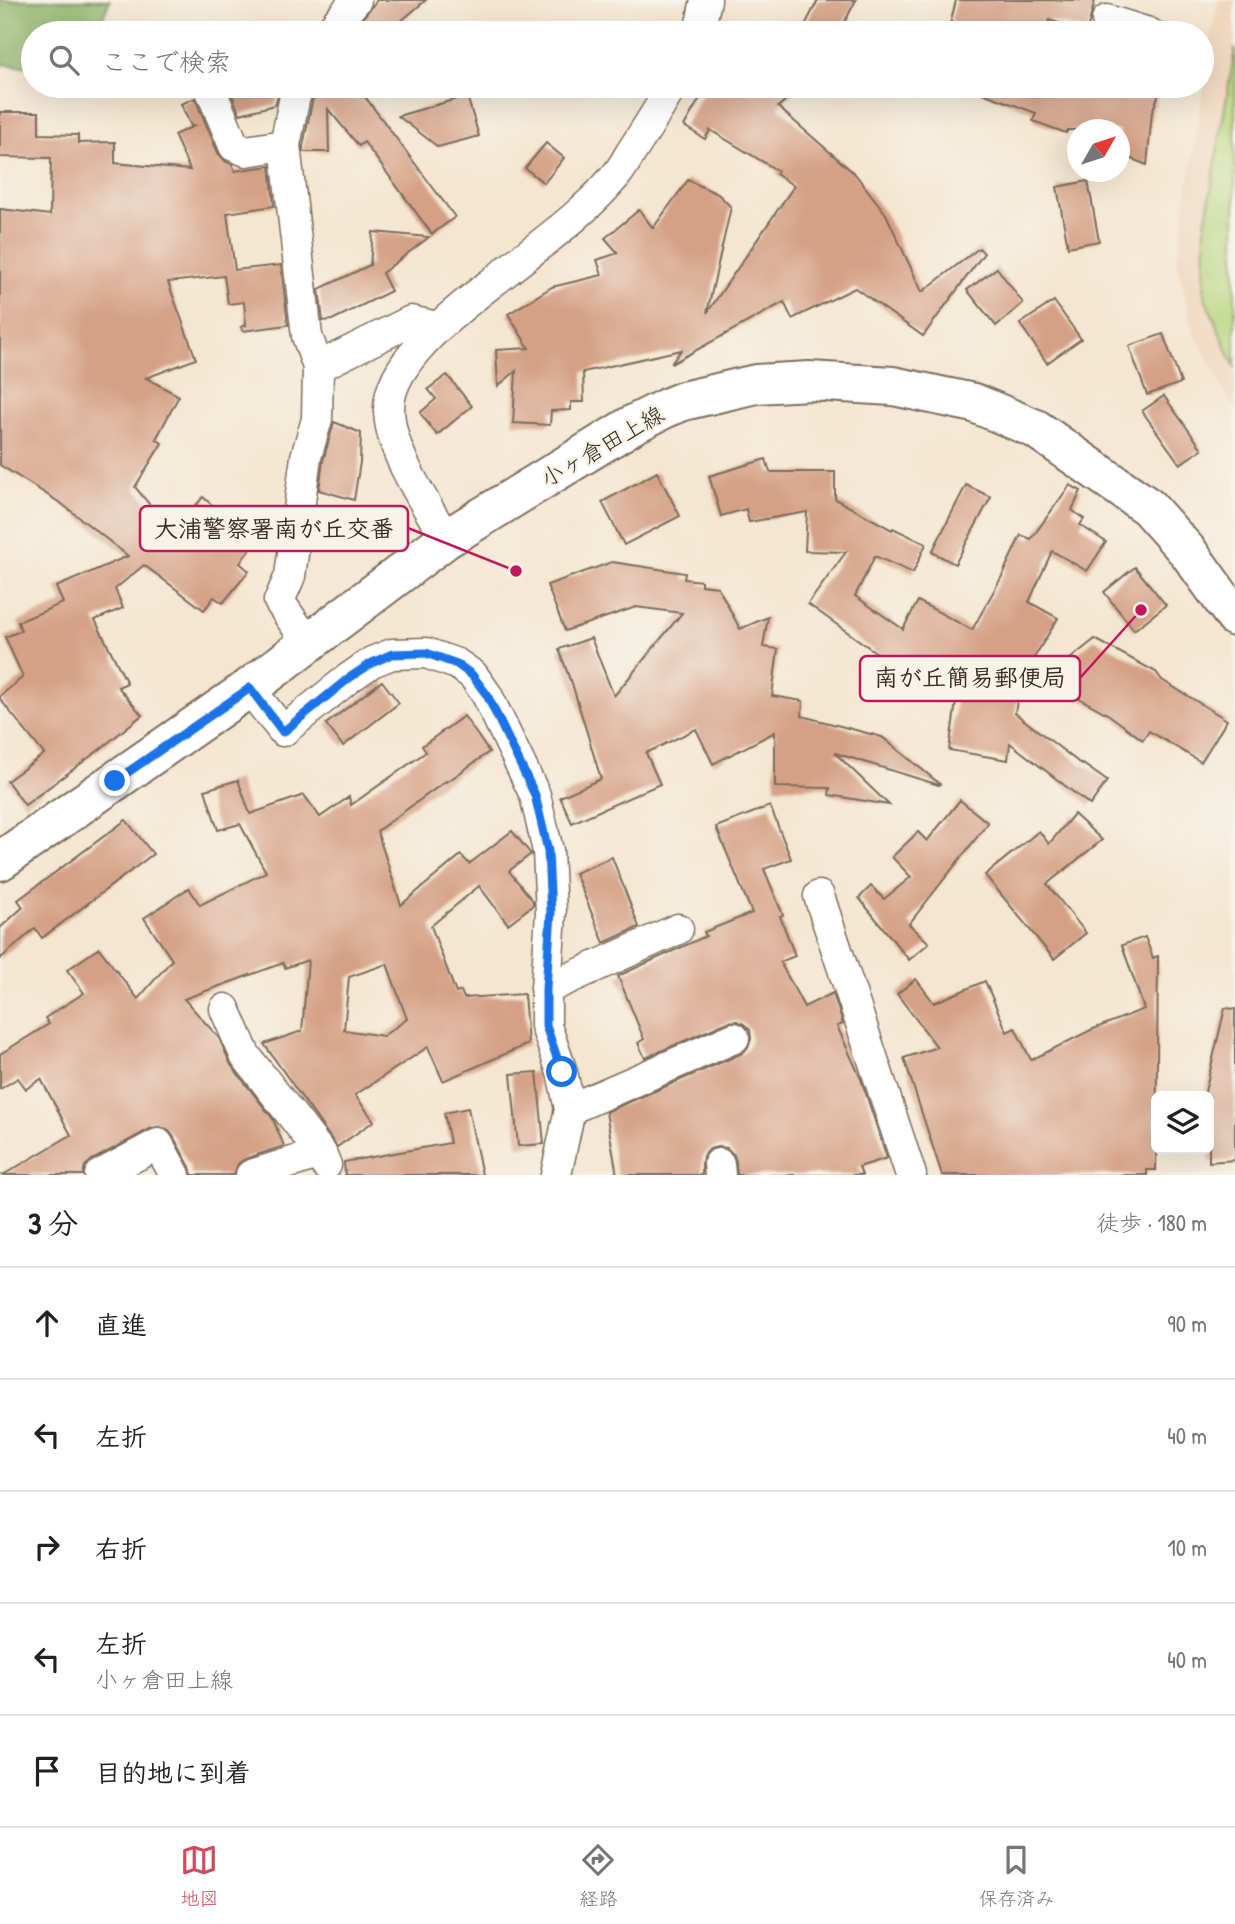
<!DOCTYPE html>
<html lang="ja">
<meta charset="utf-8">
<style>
:root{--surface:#fff;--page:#f6f6f6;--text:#202124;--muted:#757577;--line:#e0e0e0;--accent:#d1495b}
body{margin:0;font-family:"Patrick Hand","Klee One",sans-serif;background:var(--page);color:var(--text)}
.controls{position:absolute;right:21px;bottom:21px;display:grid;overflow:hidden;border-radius:10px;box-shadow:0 7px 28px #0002}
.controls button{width:63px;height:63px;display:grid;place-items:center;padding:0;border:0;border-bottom:2px solid var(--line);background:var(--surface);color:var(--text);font:35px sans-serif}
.compass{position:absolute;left:1067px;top:119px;width:63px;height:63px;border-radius:50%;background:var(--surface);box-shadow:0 7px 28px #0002;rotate:51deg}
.stop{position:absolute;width:21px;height:21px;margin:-16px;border:5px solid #1a73e8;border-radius:50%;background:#fff}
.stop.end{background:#1a73e8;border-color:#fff;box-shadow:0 2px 7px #0008}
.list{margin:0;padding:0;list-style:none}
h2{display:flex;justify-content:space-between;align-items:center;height:91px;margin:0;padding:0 28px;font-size:30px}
h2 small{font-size:23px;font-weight:400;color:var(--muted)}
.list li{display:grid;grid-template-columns:46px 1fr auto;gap:21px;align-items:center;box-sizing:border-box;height:112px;padding:0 28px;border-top:2px solid var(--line)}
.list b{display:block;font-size:26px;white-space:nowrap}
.list p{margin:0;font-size:23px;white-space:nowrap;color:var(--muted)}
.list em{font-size:23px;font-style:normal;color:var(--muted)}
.icon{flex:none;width:38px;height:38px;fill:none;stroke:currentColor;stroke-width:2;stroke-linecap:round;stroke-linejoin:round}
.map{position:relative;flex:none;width:1235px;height:1175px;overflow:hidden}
.search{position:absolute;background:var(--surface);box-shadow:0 7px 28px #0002;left:21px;right:21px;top:21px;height:77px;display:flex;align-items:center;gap:18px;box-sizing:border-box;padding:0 24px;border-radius:38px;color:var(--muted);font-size:26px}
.sheet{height:651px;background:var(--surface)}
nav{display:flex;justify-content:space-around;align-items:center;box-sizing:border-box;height:98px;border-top:2px solid var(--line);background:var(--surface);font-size:19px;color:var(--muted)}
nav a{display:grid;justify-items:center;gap:4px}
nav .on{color:var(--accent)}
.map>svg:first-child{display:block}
.built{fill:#f0d5bc}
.green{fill:#b5d47c;stroke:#787f4d;stroke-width:2}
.forest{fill:#90b66c;stroke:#667045;stroke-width:2}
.building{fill:#d5a086;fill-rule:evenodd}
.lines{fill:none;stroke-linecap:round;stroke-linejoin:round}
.minor-casing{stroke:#7c6c5c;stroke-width:33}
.major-casing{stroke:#7c6c5c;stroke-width:42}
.minor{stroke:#fff;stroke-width:30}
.major{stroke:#fff;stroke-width:38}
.route{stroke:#1a73e8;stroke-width:9}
.labels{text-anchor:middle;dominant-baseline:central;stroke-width:5;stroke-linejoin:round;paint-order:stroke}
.street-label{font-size:23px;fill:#3b2a1e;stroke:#f7f3e8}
.leader{fill:none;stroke:#c2185b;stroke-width:2.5}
.callout-dot{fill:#c2185b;stroke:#f7f3e8;stroke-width:2.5}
.callout{fill:#f7f3e8;stroke:#c2185b;stroke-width:2.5}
.callout-label{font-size:24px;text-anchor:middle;font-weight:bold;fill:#3b2a1e}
</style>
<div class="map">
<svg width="1235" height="1175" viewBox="0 0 1235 1175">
<rect width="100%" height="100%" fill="#f7f3e8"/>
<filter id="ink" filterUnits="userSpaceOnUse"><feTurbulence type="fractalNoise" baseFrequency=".0143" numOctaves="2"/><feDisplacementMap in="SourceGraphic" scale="14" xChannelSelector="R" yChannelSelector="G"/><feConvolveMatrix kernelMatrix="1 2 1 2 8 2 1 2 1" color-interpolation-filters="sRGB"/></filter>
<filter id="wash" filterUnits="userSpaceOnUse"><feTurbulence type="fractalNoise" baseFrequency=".00686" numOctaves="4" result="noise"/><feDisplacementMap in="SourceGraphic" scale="28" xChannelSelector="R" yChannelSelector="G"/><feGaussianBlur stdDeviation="1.57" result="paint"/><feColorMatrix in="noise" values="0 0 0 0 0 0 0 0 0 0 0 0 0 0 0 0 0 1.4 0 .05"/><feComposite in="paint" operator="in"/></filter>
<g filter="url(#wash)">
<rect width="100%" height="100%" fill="#f4e6d0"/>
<path class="built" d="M1219,0h16v408l-10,-15 -31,-60 -17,-73 35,-231z"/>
<path class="green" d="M1235,48v320l-31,-73 1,-70z"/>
<path class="forest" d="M0,0h110l-13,33h-64v34l-33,-3z"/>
<g id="blocks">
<g class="building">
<path d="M377,0h49l-39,33h-36z"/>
<path d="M818,0h38l-17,33h-38z"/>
<path d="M956,0h139l-8,31 -38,-11 -1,13h-100z"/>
<path d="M228,86h53l-6,19 -35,9z"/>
<path d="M317,86h40l98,131 -23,17 -68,-92 -5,4 -31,-37 1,43h-26v-6l9,-44z"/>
<path d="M707,86h94l-23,21 77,67 31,40 36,78 57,-44 5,5 -61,83 -68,-48 -63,31 -8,-17 -113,62 10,-14 -98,22 1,30h-13v8l-20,1 -1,14 -37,-2 3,-52 -18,15 -2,-36 33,-2 -21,-34 44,-27 50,-12 -5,-15 21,-7 -13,-15 34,-28 14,18 35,-48 30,14 13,13 -24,106 87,-127 -18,-12 2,-3 -68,-41 -5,9 -21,-13z"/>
<path d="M970,86h192l-10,26 -5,53 -28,-11v-24h-51l-2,3 -33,-12 3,-8 -67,-25z"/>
<path d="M467,96l12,40 -41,11 -40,-31z"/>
<path d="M195,98l23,55 8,9 6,2 3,7 35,-5 4,40 -47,7 8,57 46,-5 7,60 -45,6 -2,-4 5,-2 -2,-23 -16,2 -4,-28 -56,6 28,77 -50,19 33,18 -23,43 6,4 -27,44 38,46 30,-36 26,23 -3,4 27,21 -13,18 9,8 -26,32 -9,-6 -10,13 -60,-45 -29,24 8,19 -28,12 32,63 -9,4 24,28 -43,35 -74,55 -18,-24 37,-27 -44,-55v-3l23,-19 -18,-40 16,-6 -3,-9 45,-19 -7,-16 72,-31 -66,-52 -62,-39v-256l50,6 1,-57 -51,-1v-45h39v22l39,1v8l37,-1v21l75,7 -16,-35 22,-10 -5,1 -10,-22z"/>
<path d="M546,143l18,15 -20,25 -19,-15z"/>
<path d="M1088,181l11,60 -31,6 -11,-60z"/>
<path d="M373,232l56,5 -47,36 9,18 -59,29 -9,1 -4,-32 51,-24z"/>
<path d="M997,268l26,35 -27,23 -29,-36z"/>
<path d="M1054,301l27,38 -34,24 -27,-39z"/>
<path d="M1163,334l18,49 -34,12 -18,-49z"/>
<path d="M447,375l25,31 -35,29 -17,-22 16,-14 -8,-10z"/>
<path d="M1164,396l38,53 -22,15 -38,-53z"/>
<path d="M334,422l27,11 -1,29 -6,38 -35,-10 4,-29z"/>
<path d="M766,459l4,13h65v27l57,31 1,-2 33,16 -13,29 -38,-17 -20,40 48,33 15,-28 54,29 34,-61h-1l16,-34 10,4 39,-54 11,6 -9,19 12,9 -4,6 26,17 -19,29 -35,-20 -23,51 29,16 -26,43 4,4 -19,36 -2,12 67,52 1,-1 24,17 -17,24 -80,-62 -2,17 -59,-10 8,-55 -74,-41 -2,2 -73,-52 38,-52 -41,-1 2,-39 -58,10 -3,-13 -25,7 -12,-40z"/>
<path d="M657,472l23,44 -56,29 -22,-43z"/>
<path d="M966,485l25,12 -36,67 -23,-12z"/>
<path d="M612,562l73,11 -1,6 17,2v4l17,2 22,42 28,-12 -5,30 15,2 -6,47 31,5 -1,15 80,21 58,47 -1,1 -104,-32 54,52 -60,-10 1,-7 -55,-1v-55l-62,32 -17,-35 -50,24 14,31 -88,39 -12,-26 41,-18 -30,-99h-1l-11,-31 32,-11 23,58 68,-83 -46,-6 -71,24 -18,-46z"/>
<path d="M1135,567l31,38 -32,25 -30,-38z"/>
<path d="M1095,639l61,33 6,8 65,40 -26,42 -52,-31 -6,9 -34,-25 -64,-36z"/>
<path d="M382,681l17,22 -56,43 -17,-22z"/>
<path d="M464,716l25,36 -42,30 -1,-1 -69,50 24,74 60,-50 8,9 43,-33 19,23 -22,17 24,30v4l-25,19 -29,-38 -48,40 25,67 5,-2 3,7 60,-4 4,50 -85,37 -15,-34 -73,48 19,26 -37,26 -73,-103 38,-13 6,-71 -23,8 -2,-5 -99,36 35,39 12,27 42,54 11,27 -39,13 -7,5 -4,11h-42l-2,-8 -17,-31 -6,-7 -9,-2 -8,2 -58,31 -7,6 -2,9h-80l68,-40 -30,-56 -15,10 -8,-11 -18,11v-35l49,-30 -4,-6 39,-25 -17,-23 32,-22 39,51 34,-39 -28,-42 45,-30 11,17 66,-33 -26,-48 -22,6 -13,-40 33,-10 12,34 54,-19 16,22 29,-20 2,8 75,-53 -4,-6zM387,964l20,55 -24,17 -39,-6 5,-53z"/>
<path d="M960,800l28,23 -79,101 20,19 -20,17 -50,-62 12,-12 13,13 27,-22 -19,-20 26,-25 9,9z"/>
<path d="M770,806l21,53 -27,10 19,46 -3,1 15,40 -15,6 24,45 29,-14 10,31 -6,2 24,53 26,79 -28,9 3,8h-125l-1,-13 -2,-7 -7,-7 -9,-1 -8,2 -7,7 -1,9v10h-85l-11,-63 135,-58 7,-6 3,-9 -1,-9 -6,-6 -7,-3 -9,1 -83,36 -7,-15 6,-4 -26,-63 88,-40 -2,-4 48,-19 -36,-86z"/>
<path d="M1074,814l28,26 -55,44 39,49 -32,26 -69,-84 54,-44 10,13z"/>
<path d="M126,820l27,34 -111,84 -7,-10 -35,31v-31l23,-21 -5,-7z"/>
<path d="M612,857l27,70 -35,16 -29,-70z"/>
<path d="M1145,937l8,21 5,-2 -2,214h-9v5h-205l-38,-117 33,-11 -40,-53 19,-15 18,24 51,-22 22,51 8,-4 16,32 60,-30 53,-21 -22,-64z"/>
<path d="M1225,1008l10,1v151l-26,2v-66h-5z"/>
<path d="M537,1072l7,72 -26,2 -7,-72z"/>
<path d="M468,1108l14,67h-137l-1,-13 106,-19 -6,-30z"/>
</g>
</g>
</g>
<g filter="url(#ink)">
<use href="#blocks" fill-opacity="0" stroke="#7c6c5c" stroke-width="2"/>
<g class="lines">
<defs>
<g id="minor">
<path d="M1107,20l42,13"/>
<path d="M328,33l28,-33"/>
<path d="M699,33l7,-33"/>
<path d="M209,86l25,60 12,5 39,-6"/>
<path d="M300,86l-5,10 -10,49 22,191 11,31 -1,52 -11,38 -16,119 -11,25 29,42"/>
<path d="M318,367l93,-46 26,6"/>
<path d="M446,539c-21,-38 -57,-87 -57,-131 0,-51 78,-105 114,-134 37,-30 78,-58 109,-94 7,-7 13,-17 18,-26 15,-23 29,-45 42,-68"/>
<path d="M249,688l34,43 66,-53 23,-16 20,-8 34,-1 31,11 16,11 14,20 48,100 13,56 3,62 -5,76v37l16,46 8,37 -14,66"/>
<path d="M819,896l92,279"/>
<path d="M546,989l132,-60"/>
<path d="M225,1009l20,46 76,98 5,12"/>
<path d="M570,1109l164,-71"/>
<path d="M719,1164l1,11"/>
<path d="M100,1175l58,-31 17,31"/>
<path d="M251,1175l70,-22"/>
</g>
<path id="major" d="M0,861l249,-173 197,-149 186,-114 34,-17 17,-7 73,-17 53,-3 84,5 81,17 62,26 112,78 41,46 46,64"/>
</defs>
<use href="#minor" class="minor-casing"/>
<use href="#major" class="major-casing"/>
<use href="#minor" class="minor"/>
<use href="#major" class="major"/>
</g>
</g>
<g class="lines" filter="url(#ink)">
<path class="route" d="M115,781l135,-93 33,44 66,-54 23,-15 20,-9 34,-1 31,11 15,11 15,20 48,100 13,56 3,62 -5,76v37l16,46"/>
</g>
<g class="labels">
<g class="street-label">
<text transform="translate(602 446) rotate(-30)">小ヶ倉田上線</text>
</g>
</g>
<path class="leader" d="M516 571L408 528M1141 610L1080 678"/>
<g class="callout-dot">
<circle cx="516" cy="571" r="7"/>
<circle cx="1141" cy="610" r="7"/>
</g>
<g class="callout">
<rect x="140" y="506" width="268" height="45" rx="7"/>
<rect x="860" y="656" width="220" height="45" rx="7"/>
</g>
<g class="callout-label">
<text x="274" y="537">大浦警察署南が丘交番</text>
<text x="970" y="686">南が丘簡易郵便局</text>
</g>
</svg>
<div class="controls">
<button><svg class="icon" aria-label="layers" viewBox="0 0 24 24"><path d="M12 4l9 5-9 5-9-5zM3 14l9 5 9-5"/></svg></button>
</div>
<svg class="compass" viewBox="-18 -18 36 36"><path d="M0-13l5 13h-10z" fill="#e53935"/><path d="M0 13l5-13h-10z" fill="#757577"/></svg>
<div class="stop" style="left:562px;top:1072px"></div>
<div class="stop end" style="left:115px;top:781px"></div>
<div class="search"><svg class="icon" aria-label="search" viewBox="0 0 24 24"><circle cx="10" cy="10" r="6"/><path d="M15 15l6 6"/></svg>ここで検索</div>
</div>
<section class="sheet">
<h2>3 分<small>徒歩 · 180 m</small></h2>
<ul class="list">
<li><svg class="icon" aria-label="ahead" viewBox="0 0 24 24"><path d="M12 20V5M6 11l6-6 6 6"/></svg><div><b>直進</b></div><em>90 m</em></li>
<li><svg class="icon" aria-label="left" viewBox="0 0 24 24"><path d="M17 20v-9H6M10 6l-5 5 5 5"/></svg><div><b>左折</b></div><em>40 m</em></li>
<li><svg class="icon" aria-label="right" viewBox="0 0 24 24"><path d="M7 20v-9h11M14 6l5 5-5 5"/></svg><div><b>右折</b></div><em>10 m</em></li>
<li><svg class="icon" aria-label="left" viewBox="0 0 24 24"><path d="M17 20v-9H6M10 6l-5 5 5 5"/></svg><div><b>左折</b><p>小ヶ倉田上線</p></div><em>40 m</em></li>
<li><svg class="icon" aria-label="arrive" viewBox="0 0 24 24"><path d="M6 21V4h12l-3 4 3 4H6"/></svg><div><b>目的地に到着</b></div></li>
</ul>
</section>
<nav>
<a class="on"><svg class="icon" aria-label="map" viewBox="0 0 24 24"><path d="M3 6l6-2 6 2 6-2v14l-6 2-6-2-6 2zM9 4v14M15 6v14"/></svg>地図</a>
<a><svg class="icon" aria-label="directions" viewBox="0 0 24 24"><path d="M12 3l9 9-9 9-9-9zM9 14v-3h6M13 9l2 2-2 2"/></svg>経路</a>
<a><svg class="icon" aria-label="saved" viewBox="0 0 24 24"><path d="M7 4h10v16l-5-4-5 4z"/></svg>保存済み</a>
</nav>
